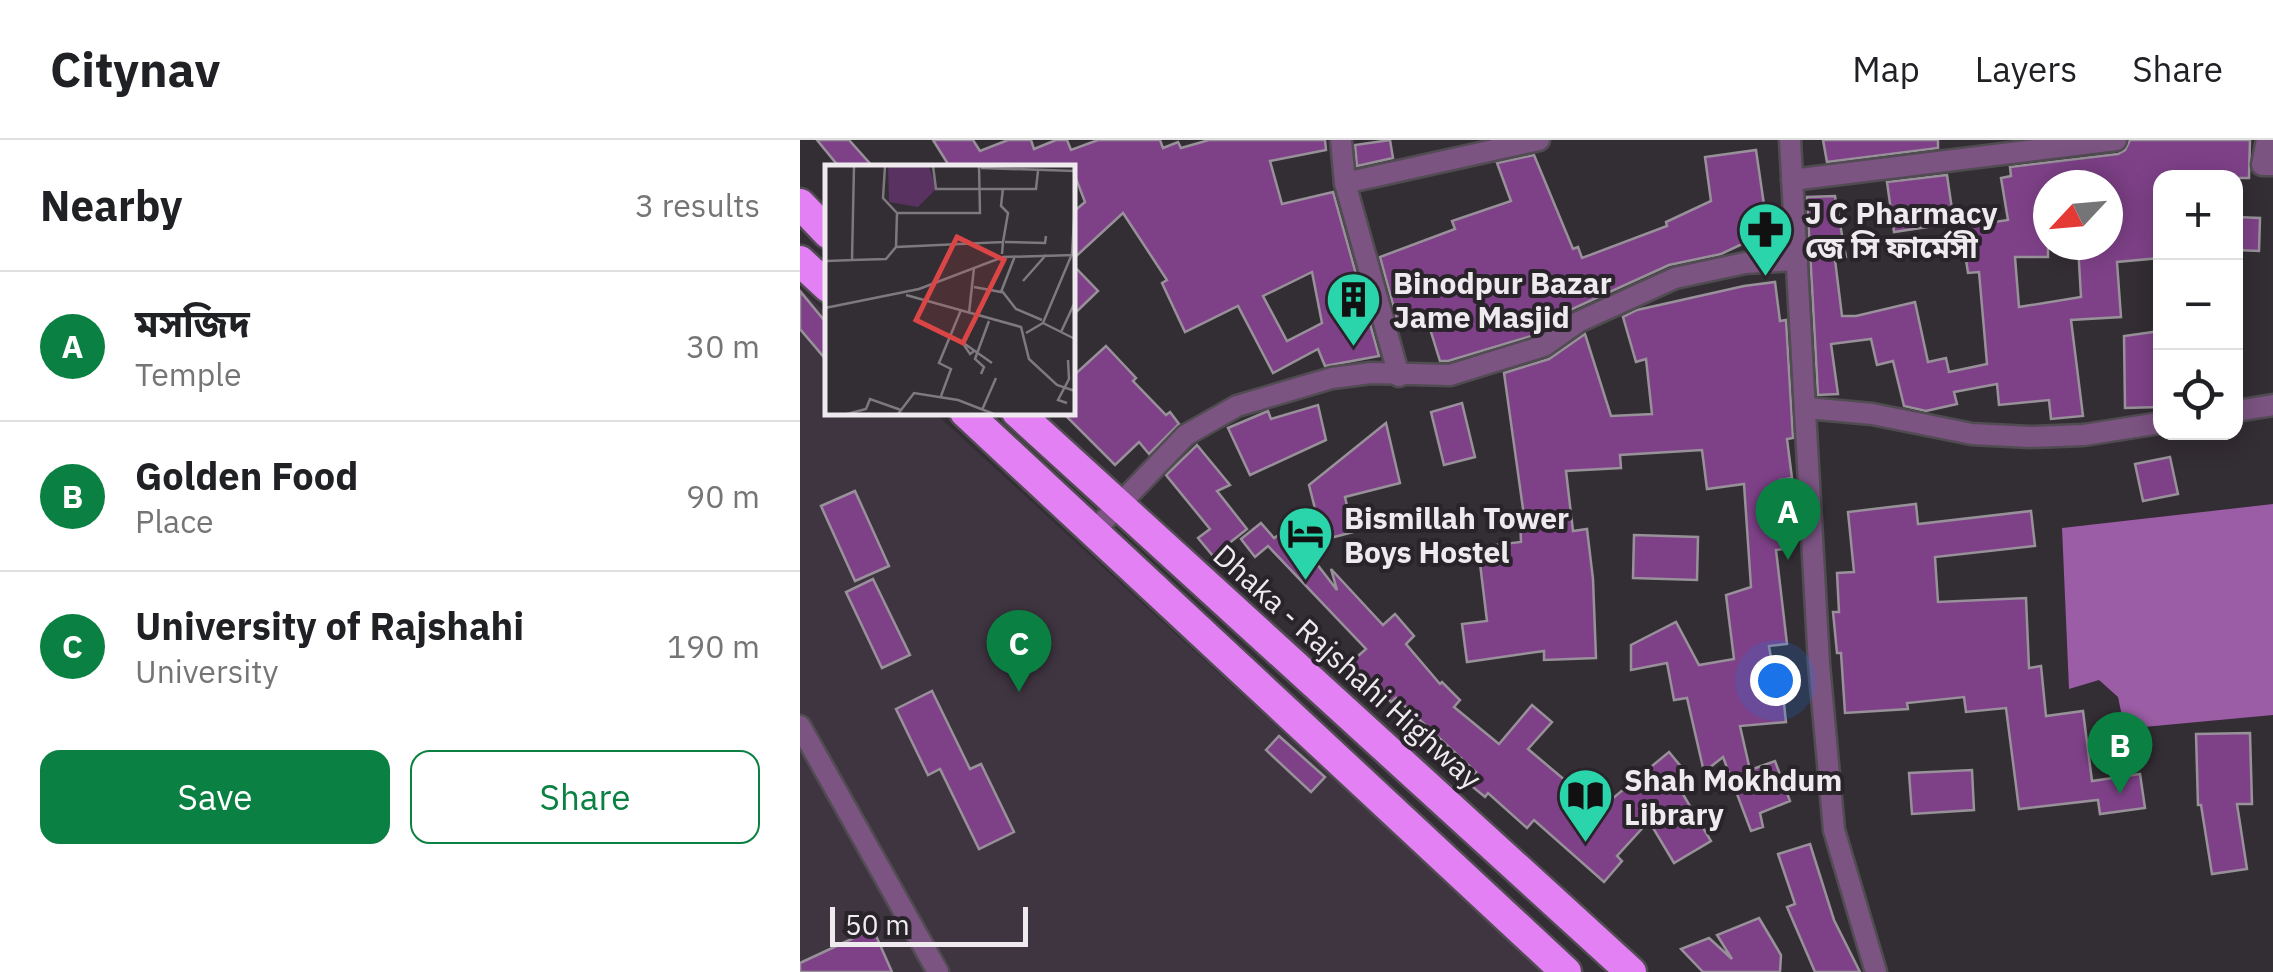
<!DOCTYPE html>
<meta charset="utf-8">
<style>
:root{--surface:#fff;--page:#f2f2f2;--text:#202124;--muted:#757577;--line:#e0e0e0;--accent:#0b8043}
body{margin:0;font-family:"IBM Plex Sans","Noto Sans Bengali",sans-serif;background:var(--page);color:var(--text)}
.controls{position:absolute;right:30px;top:30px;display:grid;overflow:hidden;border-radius:20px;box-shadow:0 5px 25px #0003}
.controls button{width:90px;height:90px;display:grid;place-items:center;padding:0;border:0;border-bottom:2px solid var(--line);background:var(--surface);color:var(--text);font:50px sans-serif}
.compass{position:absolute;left:1233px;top:30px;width:90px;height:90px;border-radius:50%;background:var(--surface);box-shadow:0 5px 25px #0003;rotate:244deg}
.scale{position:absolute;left:30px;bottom:25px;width:198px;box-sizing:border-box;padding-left:10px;border:5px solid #eeeaee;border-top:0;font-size:28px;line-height:35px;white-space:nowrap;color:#eeeaee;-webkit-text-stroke:8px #29232a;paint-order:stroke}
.you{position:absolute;left:975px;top:540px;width:35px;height:35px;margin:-25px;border:8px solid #fff;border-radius:50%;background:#1a73e8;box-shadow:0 0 0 15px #1a73e833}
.badge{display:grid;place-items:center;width:65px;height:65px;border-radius:50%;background:var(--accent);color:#fff;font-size:32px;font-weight:700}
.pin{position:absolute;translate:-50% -82px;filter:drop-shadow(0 2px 5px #0008)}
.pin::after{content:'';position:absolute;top:52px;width:35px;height:30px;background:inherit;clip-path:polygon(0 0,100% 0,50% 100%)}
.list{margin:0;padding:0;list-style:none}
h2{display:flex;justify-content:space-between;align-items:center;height:130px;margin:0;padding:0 40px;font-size:42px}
h2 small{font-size:32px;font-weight:400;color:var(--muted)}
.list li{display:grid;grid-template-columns:65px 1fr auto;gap:30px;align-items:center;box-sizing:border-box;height:150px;padding:0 40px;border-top:2px solid var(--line)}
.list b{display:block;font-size:38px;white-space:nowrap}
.list p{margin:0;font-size:32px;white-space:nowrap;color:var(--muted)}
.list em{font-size:32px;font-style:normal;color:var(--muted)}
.actions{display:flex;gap:20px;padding:30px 40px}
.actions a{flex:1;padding:22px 0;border:2px solid var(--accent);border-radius:20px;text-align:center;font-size:35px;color:var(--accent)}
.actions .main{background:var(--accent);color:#fff}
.icon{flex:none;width:55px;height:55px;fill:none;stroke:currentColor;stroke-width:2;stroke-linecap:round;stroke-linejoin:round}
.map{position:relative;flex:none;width:1473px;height:832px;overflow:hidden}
header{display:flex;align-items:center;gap:60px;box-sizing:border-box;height:140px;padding:0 50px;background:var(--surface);border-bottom:2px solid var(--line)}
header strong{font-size:48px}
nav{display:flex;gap:55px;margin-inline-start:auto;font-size:35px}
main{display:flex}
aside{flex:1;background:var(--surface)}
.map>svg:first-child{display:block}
.built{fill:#3f3541}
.water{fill:#9b5da5}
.building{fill:#7e4188;stroke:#989199;stroke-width:2.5;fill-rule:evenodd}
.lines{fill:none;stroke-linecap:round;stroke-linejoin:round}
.street-casing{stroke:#514b52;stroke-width:25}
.highway-casing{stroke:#514b52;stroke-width:35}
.street{stroke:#7b5482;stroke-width:20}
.highway{stroke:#e381f4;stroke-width:30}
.labels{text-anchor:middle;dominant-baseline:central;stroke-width:8;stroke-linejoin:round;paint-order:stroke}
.poi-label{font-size:30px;font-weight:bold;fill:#eeeaee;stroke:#29232a;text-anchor:start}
.street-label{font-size:30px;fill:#eeeaee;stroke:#29232a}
.inset-road{fill:none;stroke:#7e797e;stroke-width:2.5}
.view{fill:#da4546;fill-opacity:0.15;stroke:#da4546;stroke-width:5}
.inset-edge{fill:none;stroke:#eeeaee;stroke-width:5}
</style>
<header>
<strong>Citynav</strong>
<nav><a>Map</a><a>Layers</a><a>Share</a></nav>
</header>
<main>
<aside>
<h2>Nearby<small>3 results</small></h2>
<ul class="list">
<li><span class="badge">A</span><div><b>মসজিদ</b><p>Temple</p></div><em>30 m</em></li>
<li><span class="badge">B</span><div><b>Golden Food</b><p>Place</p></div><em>90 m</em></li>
<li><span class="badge">C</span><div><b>University of Rajshahi</b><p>University</p></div><em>190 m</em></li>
</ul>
<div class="actions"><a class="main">Save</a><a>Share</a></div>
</aside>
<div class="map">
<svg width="1473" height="832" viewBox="0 0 1473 832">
<rect width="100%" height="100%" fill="#332d34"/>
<path class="built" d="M0,148l27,26 1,98 107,1 608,559h-743z"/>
<path class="water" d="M1473,364v211l-140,13 -11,-12 -4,-19 -19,-17 -30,9 -7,-161z"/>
<g class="building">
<path d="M17,0h32l25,28h-34z"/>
<path d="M133,0h40l7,11 28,-11h23l3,9 22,-9h11l4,10 27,-10h62l3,8 15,-6 3,6 28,-8h116l1,10 -56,11 12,43 51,-12 46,164 -54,10 -7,-17 -45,24 -35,-67 -53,26 -23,-49 5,-3 -44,-67 -51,47v-47l13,-11 -13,-34h-129l5,-4zM512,132l10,51 -35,18 -24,-45z"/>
<path d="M590,0l3,18 -36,8 -2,-21z"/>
<path d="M1023,0h115v8l-111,14z"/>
<path d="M1330,0h120l-1,38h-89v80l-43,4 4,55 -50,3 12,96 -32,3 -2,-19 -50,5 -2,-21 -43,8 3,12 -31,7 -22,-5 -11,-45 -16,4 -6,-26 -40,5 7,50 -20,1 -11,-198 28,-1 11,61 -11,3 7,56h14l59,-14 13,60 18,-4 3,14 38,-8 -8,-92 -11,1 -7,-46 47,-7 -7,-42 10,-2 -1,-9 108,-13 7,-4zM1248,45h60v60h-30l3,52 -62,10 -4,-50h33z"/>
<path d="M956,10l12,82 -47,22 -52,11 -97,44 -34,25 -90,27h-8l-14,-45 -28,7 -18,-66 75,-28 -3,-8 59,-20 -14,-38 37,-8 39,94 5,-2 4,11 85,-32 -1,-4 45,-21 -6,-44z"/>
<path d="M1147,35l7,48 -60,9 -7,-50z"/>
<path d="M1436,77l24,1 -1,33 -23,-1z"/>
<path d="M272,124l26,27 -26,25z"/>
<path d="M975,142l5,39 6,-1 7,118 -6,1 5,39 -12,2 4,69 -8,1 11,94 -18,2 8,49 6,-1 3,28 -46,4 10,44 25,-9 15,40 -30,12 3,14 -12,4 -28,-74 -19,15 -17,-74 -13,2 -7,-37 -36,7v-25l45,-23 23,43 35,-6 -8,-64 25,-8 -7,-103 -37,5 -5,-39 -82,5 1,13 -55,3 7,60 14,-2 6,50 3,79 -52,2v-9l-77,11 -5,-38 25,-3 -9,-74 43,-5 -1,-26h4l-20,-143 45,-14 36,-25 26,82 41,-2 -6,-55 -10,3 -13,-45 14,-7 107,-24z"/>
<path d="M0,151l28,34v37l-28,-33z"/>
<path d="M1360,191v76l-35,1 -1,-72z"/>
<path d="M306,206l30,32 -3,3 33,34 4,-3 9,12 -30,30 -10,-12 -24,23 -52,-52 9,-1v-35z"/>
<path d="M662,263l13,54 -31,8 -13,-53z"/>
<path d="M518,265l8,35 -76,35 -22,-47 40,-17 3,8z"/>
<path d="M586,283l14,60 -55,14 8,35 -30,8 -14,-55z"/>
<path d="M397,305l33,40 -13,6 30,38 -34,27 -15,-18 12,-9 -44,-54z"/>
<path d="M1370,317l8,37 -35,7 -8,-37z"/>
<path d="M55,351l34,75 -34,15 -34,-75z"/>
<path d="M1116,364l2,20 113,-13 4,35 -100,11 3,45 88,-4 3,70 12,-2 5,50 37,-5 9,70 48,-7 5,34 -45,6 -2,-14 -79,9 -13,-101 -40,4 -2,-15 -57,6 1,6 -63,4 -4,-60h-4l-4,-41h6l-2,-39 17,-1 -6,-60z"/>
<path d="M461,383l13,15 15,-10 48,62 -6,-21 52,56 12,-11 19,22 -8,8 34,40 2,-2 18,18 -6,7 45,37 33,-39 20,17 -24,27 64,54 10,-12 10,8 57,-47 24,29 -12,10 30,50 -37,22 -25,-42 -32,35 5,5 -18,21 -70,-62 -7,8 -39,-35 -3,4 -18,-15 9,-10 -80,-74 -5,4 -20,-22 -4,3 -17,-20 16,-14 -98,-103 -13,11 -14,-18z"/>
<path d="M834,395l64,2 -1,43 -64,-2z"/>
<path d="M73,439l37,76 -28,13 -36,-76z"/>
<path d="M132,551l38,78 11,-5 33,68 -35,17 -39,-80 -12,6 -32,-66z"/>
<path d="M1450,593l2,71h-15l10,65 -35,5 -11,-69h-3l-2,-71z"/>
<path d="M479,596l46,41 -14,15 -45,-42z"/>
<path d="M1172,630l2,40 -62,4 -3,-41z"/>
<path d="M1010,704l24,76 26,52h-45l-28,-65 8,-3 -17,-50z"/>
<path d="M959,778l22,37 -1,17h-77l-22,-23 28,-11 23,21 -15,-24z"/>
<path d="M73,789l19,43h-92v-9z"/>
</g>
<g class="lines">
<defs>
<g id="street">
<path d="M541,0l4,43 54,193"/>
<path d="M990,0l29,524 15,166 42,142"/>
<path d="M1467,0l-5,25h11"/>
<path d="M992,40l324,-40"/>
<path d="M545,43l194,-43"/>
<path d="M1007,268l65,6 100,20 58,3 54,-2 76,-12"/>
<path d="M1436,271l37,-6"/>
<path d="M294,391l92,-96 51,-29 95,-28 39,-5 79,2 94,-29 34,-24 97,-44 70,-15 52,-3"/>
<path d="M0,586l138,246"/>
</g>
<g id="highway">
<path d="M0,64l28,29"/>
<path d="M0,121l28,26"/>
<path d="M165,272l601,560"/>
<path d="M217,272l614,560"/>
</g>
</defs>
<use href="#street" class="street-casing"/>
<use href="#highway" class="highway-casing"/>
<use href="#street" class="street"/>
<use href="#highway" class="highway"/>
</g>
<defs>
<symbol id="pharmacy-pin" viewBox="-11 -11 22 30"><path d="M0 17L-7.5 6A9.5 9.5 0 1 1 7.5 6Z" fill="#2ad5ac" stroke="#29232a"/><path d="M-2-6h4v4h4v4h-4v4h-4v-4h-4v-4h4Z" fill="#111"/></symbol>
<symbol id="building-pin" viewBox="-11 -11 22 30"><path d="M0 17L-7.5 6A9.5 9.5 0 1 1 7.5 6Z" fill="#2ad5ac" stroke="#29232a"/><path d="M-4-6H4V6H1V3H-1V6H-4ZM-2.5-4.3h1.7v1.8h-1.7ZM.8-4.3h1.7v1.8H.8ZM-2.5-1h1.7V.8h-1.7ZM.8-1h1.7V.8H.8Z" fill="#111"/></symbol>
<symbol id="hotel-pin" viewBox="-11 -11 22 30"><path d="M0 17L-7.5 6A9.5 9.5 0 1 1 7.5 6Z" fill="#2ad5ac" stroke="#29232a"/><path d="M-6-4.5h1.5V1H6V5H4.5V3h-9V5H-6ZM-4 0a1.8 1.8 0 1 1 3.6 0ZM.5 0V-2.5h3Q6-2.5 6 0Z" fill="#111"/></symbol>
<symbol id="library-pin" viewBox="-11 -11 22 30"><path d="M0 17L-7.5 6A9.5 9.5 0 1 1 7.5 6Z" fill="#2ad5ac" stroke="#29232a"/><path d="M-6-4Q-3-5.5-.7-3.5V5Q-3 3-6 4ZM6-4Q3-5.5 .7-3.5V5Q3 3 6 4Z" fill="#111"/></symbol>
</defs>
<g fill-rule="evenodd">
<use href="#pharmacy-pin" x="934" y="58" width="63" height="86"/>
<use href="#building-pin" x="522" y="128" width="63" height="86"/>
<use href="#hotel-pin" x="474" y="362" width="63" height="86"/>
<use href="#library-pin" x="754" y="624" width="63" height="86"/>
</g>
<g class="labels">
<g class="poi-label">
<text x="1005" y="72">J C Pharmacy<tspan x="1005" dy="34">জে সি ফার্মেসী</tspan></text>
<text x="593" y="142">Binodpur Bazar<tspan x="593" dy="34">Jame Masjid</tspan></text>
<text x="544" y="377">Bismillah Tower<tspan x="544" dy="34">Boys Hostel</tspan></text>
<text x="824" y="639">Shah Mokhdum<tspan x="824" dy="34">Library</tspan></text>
</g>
<g class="street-label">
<text transform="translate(548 526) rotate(42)">Dhaka - Rajshahi Highway</text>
</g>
</g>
<g transform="translate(25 25)">
<rect width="250" height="250" fill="#332d34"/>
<path d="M63,1h41l7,23 -18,18 -29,-5z" fill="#5a3261"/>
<path class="inset-road" d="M60,1l-2,32 14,15M108,1l3,23h100l2,-18M156,3l94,3M178,23l-2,18 7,7 -5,29M180,77l40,1 1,-7M71,82l1,-34h83l-1,-47M27,95l34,-1 10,-12 107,-5 -1,12M2,96l25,-1 2,-94M198,116l23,-26M149,122l27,5 14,-36M177,126l14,18 26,11M81,130l115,32 8,32 28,26 18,6M0,143l94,-19 84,-32 72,-2M144,148l5,-45M218,158l32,16M236,167l14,-30M201,168l17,-10 29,-69 3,-51M149,186l-4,3 -8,-12 30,21M156,209l3,-7 -9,-8 14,-38M116,231l10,-27 -12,-6 22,-53M242,238l-9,-3 11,-21 -1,-19M157,245l14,-32M22,249l19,-5 4,-10 31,11M73,249l16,-21 44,7 36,14"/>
<path class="view" d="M132,72l47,23 -41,83 -47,-23z"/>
<rect width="250" height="250" class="inset-edge"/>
</g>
</svg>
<div class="controls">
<button>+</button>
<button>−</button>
<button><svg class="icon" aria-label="locate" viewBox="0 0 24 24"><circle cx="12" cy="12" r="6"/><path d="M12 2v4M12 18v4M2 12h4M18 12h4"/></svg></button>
</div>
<svg class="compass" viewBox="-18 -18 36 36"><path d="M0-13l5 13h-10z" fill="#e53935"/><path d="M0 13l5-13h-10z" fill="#757577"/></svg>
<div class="scale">50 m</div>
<div class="you"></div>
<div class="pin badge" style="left:988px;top:420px">A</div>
<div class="pin badge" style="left:1320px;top:654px">B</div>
<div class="pin badge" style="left:219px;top:552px">C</div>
</div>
</main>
